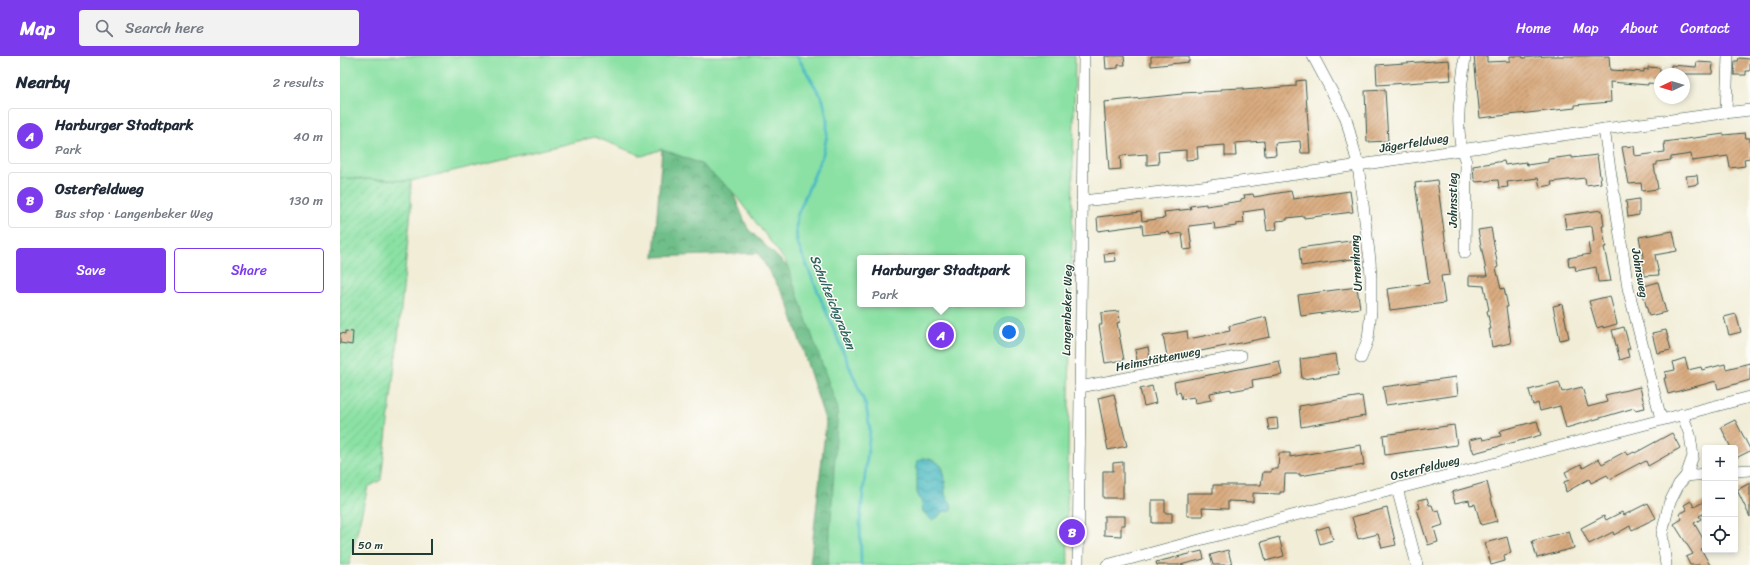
<!DOCTYPE html>
<meta charset="utf-8">
<style>
:root{--surface:#fff;--page:#f2f2f3;--text:#1f2937;--muted:#747a83;--line:#e0e1e3;--accent:#7c3aed}
body{margin:0;font-family:Sriracha,sans-serif;background:var(--page);color:var(--text)}
.controls{position:absolute;right:12px;bottom:12px;display:grid;overflow:hidden;border-radius:4px;box-shadow:0 2px 6px #0003}
.controls button{width:36px;height:36px;display:grid;place-items:center;padding:0;border:0;border-bottom:1px solid var(--line);background:var(--surface);color:var(--text);font:20px sans-serif}
.compass{position:absolute;left:1314px;top:12px;width:36px;height:36px;border-radius:50%;background:var(--surface);box-shadow:0 2px 6px #0003;rotate:266deg}
.scale{position:absolute;left:12px;bottom:10px;width:81px;box-sizing:border-box;padding-left:4px;border:2px solid #1f3d34;border-top:0;font-size:11px;line-height:14px;white-space:nowrap;color:#1f3d34;-webkit-text-stroke:3px #fdfcf7;paint-order:stroke}
.you{position:absolute;left:669px;top:276px;width:14px;height:14px;margin:-10px;border:3px solid #fff;border-radius:50%;background:#1a73e8;box-shadow:0 0 0 6px #1a73e833}
.badge{display:grid;place-items:center;width:26px;height:26px;border-radius:50%;background:var(--accent);color:#fff;font-size:13px;font-weight:700}
.pin{position:absolute;translate:-50% -50%;border:2px solid #fff;box-shadow:0 1px 4px #0006}
.popup{position:absolute;left:517px;top:199px;width:168px;height:52px;box-sizing:border-box;display:grid;place-content:center;border-radius:4px;background:var(--surface);filter:drop-shadow(0 1px 3px #0005);font-size:13px;white-space:nowrap;color:var(--muted)}
.popup b{font-size:15px;color:var(--text)}
.popup::after{content:'';position:absolute;left:50%;top:100%;margin-left:-8px;border:8px solid transparent;border-top-color:var(--surface)}
.list{margin:0;padding:0;list-style:none}
h2{display:flex;justify-content:space-between;align-items:center;height:52px;margin:0;padding:0 16px;font-size:17px}
h2 small{font-size:13px;font-weight:400;color:var(--muted)}
.list li{display:grid;grid-template-columns:26px 1fr auto;gap:12px;align-items:center;box-sizing:border-box;height:56px;margin:0 8px 8px;padding:0 8px;border:1px solid var(--line);border-radius:4px}
.list b{display:block;font-size:15px;white-space:nowrap}
.list p{margin:0;font-size:13px;white-space:nowrap;color:var(--muted)}
.list em{font-size:13px;font-style:normal;color:var(--muted)}
.actions{display:flex;gap:8px;padding:12px 16px}
.actions a{flex:1;padding:9px 0;border:1px solid var(--accent);border-radius:4px;text-align:center;font-size:14px;color:var(--accent)}
.actions .main{background:var(--accent);color:#fff}
.icon{flex:none;width:22px;height:22px;fill:none;stroke:currentColor;stroke-width:2;stroke-linecap:round;stroke-linejoin:round}
.map{position:relative;flex:none;width:1410px;height:509px;overflow:hidden}
header{display:flex;align-items:center;gap:24px;box-sizing:border-box;height:56px;padding:0 20px;background:var(--accent);color:#fff}
header strong{font-size:19px}
nav{display:flex;gap:22px;margin-inline-start:auto;font-size:14px}
.search{width:280px;height:36px;background:var(--page);display:flex;align-items:center;gap:10px;box-sizing:border-box;padding:0 14px;border-radius:4px;color:var(--muted);font-size:15px}
main{display:flex}
aside{flex:1;background:var(--surface)}
.map>svg:first-child{display:block}
.forest{fill:url(#forest-crowns);stroke:#487e5f}
.park{fill:#8be1a4;stroke:#558f6c;fill-rule:evenodd}
.garden{fill:url(#garden-furrows);stroke:#558f6c}
.water{fill:url(#water-waves);stroke:#367c7b}
.lines{fill:none;stroke-linecap:round;stroke-linejoin:round}
.stream{stroke:#4cbbc2;stroke-width:3}
.building{fill:url(#building-hatch)}
.street-casing{stroke:#3e574c;stroke-width:12}
.street{stroke:#fff;stroke-width:11}
.labels{text-anchor:middle;dominant-baseline:central;stroke-width:3;stroke-linejoin:round;paint-order:stroke}
.street-label{font-size:12px;fill:#1f3d34;stroke:#fdfcf7}
.water-label{font-size:13px;font-style:italic;fill:#2c635f;stroke:#fdfcf7}
</style>
<header>
<strong>Map</strong>
<div class="search"><svg class="icon" aria-label="search" viewBox="0 0 24 24"><circle cx="10" cy="10" r="6"/><path d="M15 15l6 6"/></svg>Search here</div>
<nav><a>Home</a><a>Map</a><a>About</a><a>Contact</a></nav>
</header>
<main>
<aside>
<h2>Nearby<small>2 results</small></h2>
<ul class="list">
<li><span class="badge">A</span><div><b>Harburger Stadtpark</b><p>Park</p></div><em>40 m</em></li>
<li><span class="badge">B</span><div><b>Osterfeldweg</b><p>Bus stop · Langenbeker Weg</p></div><em>130 m</em></li>
</ul>
<div class="actions"><a class="main">Save</a><a>Share</a></div>
</aside>
<div class="map">
<svg width="1410" height="509" viewBox="0 0 1410 509">
<defs>
<pattern id="forest-crowns" width="20" height="18" patternUnits="userSpaceOnUse"><rect width="20" height="18" fill="#70bf8a"/><path d="M2 6a3 3 0 1 1 6 0M12 15a3 3 0 1 1 6 0" fill="none" stroke="#5b9c72"/></pattern>
<pattern id="garden-furrows" width="10" height="10" patternUnits="userSpaceOnUse"><rect width="10" height="10" fill="#8be1a4"/><path d="M-1 1l2-2M0 10L10 0M9 11l2-2" fill="none" stroke="#78c28e"/></pattern>
<pattern id="water-waves" width="16" height="10" patternUnits="userSpaceOnUse"><rect width="16" height="10" fill="#4cbbc2"/><path d="M0 5q4-4 8 0t8 0" fill="none" stroke="#3f999e"/></pattern>
<pattern id="building-hatch" width="6" height="6" patternUnits="userSpaceOnUse"><rect width="6" height="6" fill="#d9ab80"/><path d="M-1 1l2-2M0 6l6-6M5 7l2-2" fill="none" stroke="#af8c6a"/></pattern>
</defs>
<rect width="100%" height="100%" fill="#fdfcf7"/>
<filter id="ink" filterUnits="userSpaceOnUse"><feTurbulence type="fractalNoise" baseFrequency=".025" numOctaves="2"/><feDisplacementMap in="SourceGraphic" scale="8" xChannelSelector="R" yChannelSelector="G"/><feConvolveMatrix kernelMatrix="1 2 1 2 8 2 1 2 1" color-interpolation-filters="sRGB"/></filter>
<filter id="wash" filterUnits="userSpaceOnUse"><feTurbulence type="fractalNoise" baseFrequency=".012" numOctaves="4" result="noise"/><feDisplacementMap in="SourceGraphic" scale="16" xChannelSelector="R" yChannelSelector="G"/><feGaussianBlur stdDeviation="0.9" result="paint"/><feColorMatrix in="noise" values="0 0 0 0 0 0 0 0 0 0 0 0 0 0 0 0 0 1.4 0 .05"/><feComposite in="paint" operator="in"/></filter>
<g filter="url(#wash)">
<rect width="100%" height="100%" fill="#f1edd7"/>
<path class="forest" d="M322,93l39,15 31,27 16,38 41,39 61,164 -10,133h-30l16,-142 -38,-120 -30,-50 -104,4z"/>
<path class="park" d="M0,0h735l-8,461 1,48h-240l10,-156 -52,-147 -54,-71 -31,-27 -39,-15 -20,7 -47,-19 -184,44 -71,-3zM520,202h162v46h-162z"/>
<path class="garden" d="M0,122l71,3v29l-14,138 -16,132 -13,7 -19,78h-9z"/>
<path class="water" d="M582,402c25,2 23,16 23,36 2,7 9,8 6,16l-9,2 -4,5 -6,3 -9,-8 -1,-9 -5,-10v-31z"/>
<g class="lines">
<path class="stream" d="M457,0l26,44 4,18v17l-4,19 -26,62 -1,12 1,14 69,164 4,24 -10,91 1,44"/>
</g>
<g id="blocks">
<g class="building">
<path d="M765,0h19l1,9h-7v3l-12,1z"/>
<path d="M811,0h38v6l-38,4z"/>
<path d="M1134,0h13v6l23,-1v-5h12l1,2 23,-2h63l1,14 34,2v-3l4,1v-3l12,1v16l-12,-1v2l-38,-3 1,20 -36,3v3l-95,10z"/>
<path d="M1399,2l11,1v12h-4v4h-12l1,-14h3z"/>
<path d="M1109,4l2,20 -74,5 -1,-20z"/>
<path d="M1357,6l16,1 -1,11h-41v-9l25,2z"/>
<path d="M965,24l5,73h-9l-1,-12 -25,2 1,12 -11,1 -1,-15 -29,2 1,13h-11v-11l-28,2 1,12 -12,1v-10l-28,2 1,12 -12,1v-11l-27,2 1,13 -12,1 -5,-68 78,-8v-1l39,-2v-2l23,-1v2l52,-4v-5z"/>
<path d="M1045,34l3,51 -21,1 -2,-51z"/>
<path d="M1405,77l1,5h4v20l-6,1 1,7 -15,2 -2,-12 -36,5 -1,-7 -20,3v3l-14,2v3h-3l4,24 -16,2 -1,-8 -12,1 -7,-37 12,-1 1,10 30,-4 -1,-10 60,-8v1z"/>
<path d="M1257,99l4,28 -15,2 -1,-7 -34,4 1,3 -12,2 -2,-9 -31,4 1,5 -9,1 -1,-8 -22,2 -2,-3 -1,-13 31,-5 1,4 21,-3 1,3 21,-3v-3l24,-3v2z"/>
<path d="M1357,119l1,9 -10,2 -2,-10z"/>
<path d="M1097,124l13,95 -9,1 4,27 -55,7 -3,-21 42,-6 -14,-100z"/>
<path d="M951,135l2,8 57,-8 3,21 -49,6v-2l-17,2v2l-11,1 1,8 -10,2 -3,-22 -21,3 1,11 -8,1v2l-21,3 -1,-6 -25,3 3,23 -8,1 -2,-17 -12,2 -1,-3 -26,3 -1,-10 -44,6 -1,-14 44,-5 1,9 23,-3 -1,-6 27,-3 -1,-3 16,-2v2l35,-5v-2l4,-1 -1,-3 9,-1 1,3z"/>
<path d="M1299,143v16l-11,2 -2,-16z"/>
<path d="M1262,154l2,16h-2l4,21h-2l7,34 -13,1 -2,-15 -20,4 -1,-5 -6,1 -1,-9 22,-4 -2,-11 6,-1 -2,-16 -26,3 -2,-14z"/>
<path d="M1151,172l7,39 -2,1 5,21 3,-1 4,19h-2l5,36 -19,4 -3,-18h2l-4,-18 2,-1 -5,-24 -15,-1v-9h18l-9,-46z"/>
<path d="M1333,175l4,20 -22,4 4,20 -15,1 -2,-14h2l-5,-25z"/>
<path d="M1017,184l3,18 -59,8 -2,-18z"/>
<path d="M775,197l1,8 -11,1 -1,-8z"/>
<path d="M1318,226l8,30 -17,4 -8,-29z"/>
<path d="M1017,231l3,21 -59,8 -3,-21z"/>
<path d="M1270,240l7,28 -14,4v-2l-6,2 -8,-27z"/>
<path d="M1222,248l7,34 -9,2 -7,-34z"/>
<path d="M779,255l1,11 -3,1 7,37 -19,3 -6,-38h3l-1,-12z"/>
<path d="M1396,258l5,18 -12,3 -5,-18z"/>
<path d="M926,261l4,20 -89,18 1,4 -14,2 -5,-26 24,-4 1,8 42,-8 -1,-5z"/>
<path d="M1284,271l6,22h-3l2,8 -9,3 -8,-30z"/>
<path d="M1326,274l5,20 -14,3 -5,-20z"/>
<path d="M5,275l8,1 -1,13 -12,-2v-10l5,1z"/>
<path d="M808,291l3,16 -13,2 -3,-15z"/>
<path d="M996,298l3,20 -37,5 -2,-20z"/>
<path d="M1345,302l3,12 13,-3 1,3 23,-6 1,5 24,-6v17l-32,9 -2,-8 -48,13 -4,-16h2l-1,-6 10,-2 -2,-8z"/>
<path d="M939,305l3,14 -30,5 1,7 -22,4v-2l-21,4 1,7 -16,3 -1,-6 -12,2 -2,-7 -4,1 -2,-11z"/>
<path d="M1116,321l2,18 -72,10 -3,-18z"/>
<path d="M1219,326l3,10 20,-5 6,20 19,-5 -2,-7 35,-8 5,21 -10,2 -1,-2 -68,20 -6,-22 -20,5 -2,-8 -5,2 -4,-15z"/>
<path d="M812,330l4,17 -12,3 -4,-17z"/>
<path d="M774,338l7,32h1l5,20 -19,4 -10,-52z"/>
<path d="M1022,340l3,20 -64,11 -2,-21z"/>
<path d="M937,362l1,11 -9,1 -2,-11z"/>
<path d="M1395,364l15,29v2l-14,7 -1,-10h-4l-10,-21z"/>
<path d="M1197,365l4,14 -67,18 -2,-5h-1l-2,-8 13,-3 1,3 18,-4 -1,-4 2,-2z"/>
<path d="M1114,369l3,20 -72,10 -2,-20z"/>
<path d="M1332,377l8,15 -32,18 -2,-5 -6,3v-1l-30,16 -3,-4 -16,8 -2,-4 -23,13 -2,-10 5,-2 -4,-8 16,-8 2,4 16,-9 3,5 24,-13 2,4 6,-3 1,1z"/>
<path d="M1021,389l3,20 -64,11v-2h-15l-1,18h-4v2l-27,-1v9l-25,-1v8l-26,-1 1,8h-16v-23h26v-8h48l2,-13h8v-3h7l1,-16h11v4z"/>
<path d="M783,406v36h-20v-27h10v-8z"/>
<path d="M1147,426l10,39 -16,4 -6,-21 -5,1 -1,-5 -14,3 -3,-11z"/>
<path d="M1410,427v34l-13,-27z"/>
<path d="M1087,442l2,7h3l2,6 5,-1 4,15 -9,3 4,14 -10,3 -11,-36 3,-1 -2,-8z"/>
<path d="M812,444h13v13h7v10h-20z"/>
<path d="M1351,445l3,6 11,-6v12l-6,3 2,3 -7,4 11,19v5l-4,2 9,16h-20l-4,-8 7,-3 -19,-30 8,-5 -3,-5 8,-4 -3,-5z"/>
<path d="M1308,447l8,15 -24,12 -2,-4 -16,9 -1,-3 -24,12 -8,-16 23,-12 2,4 16,-8 2,3z"/>
<path d="M1047,452l9,37 -14,3 -4,-14 -20,5 -6,-22z"/>
<path d="M764,460h21v9h-4v11l-17,-1z"/>
<path d="M989,470l4,14 -13,4 -4,-14z"/>
<path d="M1229,475l5,17 -37,10 -5,-17z"/>
<path d="M939,481l5,19 -18,5 -5,-19z"/>
<path d="M1167,481l4,16 -7,2 1,6 -14,4 -6,-22z"/>
<path d="M888,494l4,15h-19l-3,-10z"/>
<path d="M862,495l2,8 -24,6h-23l-1,-3z"/>
</g>
</g>
</g>
<g filter="url(#ink)">
<use href="#blocks" fill-opacity="0" stroke="#3e574c" stroke-width="1"/>
<g class="lines">
<defs>
<g id="street">
<path d="M973,0l33,62 12,47 12,95 1,18v33l-3,28 -7,19"/>
<path d="M1125,0c-3,34 -13,73 1,106l-1,91"/>
<path d="M1386,57l2,-57"/>
<path d="M1264,73l24,159 33,131"/>
<path d="M742,145c223,-23 445,-65 668,-91"/>
<path d="M740,331l161,-31"/>
<path d="M1395,415l15,-1"/>
<path d="M1346,420l19,-2"/>
<path d="M1057,432l20,77"/>
<path d="M738,509l6,-509"/>
<path d="M767,509l96,-26 547,-142"/>
<path d="M1326,509l-4,-31 7,-30 10,-20 7,-8 7,-20 -3,-21 -8,-21"/>
</g>
</defs>
<use href="#street" class="street-casing"/>
<use href="#street" class="street"/>
</g>
</g>
<g class="labels">
<g class="street-label">
<text transform="translate(1074 87) rotate(-9)">Jägerfeldweg</text>
<text transform="translate(1113 144) rotate(-90)">Johnsstieg</text>
<text transform="translate(1016 207) rotate(-94)">Urnenhang</text>
<text transform="translate(1300 217) rotate(80)">Johnsweg</text>
<text transform="translate(727 254) rotate(-89)">Langenbeker Weg</text>
<text transform="translate(818 303) rotate(-11)">Heimstättenweg</text>
<text transform="translate(1085 412) rotate(-14)">Osterfeldweg</text>
</g>
<g class="water-label">
<text transform="translate(493 246) rotate(68)">Schulteichgraben</text>
</g>
</g>
</svg>
<div class="controls">
<button>+</button>
<button>−</button>
<button><svg class="icon" aria-label="locate" viewBox="0 0 24 24"><circle cx="12" cy="12" r="6"/><path d="M12 2v4M12 18v4M2 12h4M18 12h4"/></svg></button>
</div>
<svg class="compass" viewBox="-18 -18 36 36"><path d="M0-13l5 13h-10z" fill="#e53935"/><path d="M0 13l5-13h-10z" fill="#747a83"/></svg>
<div class="scale">50 m</div>
<div class="you"></div>
<div class="pin badge" style="left:601px;top:279px">A</div>
<div class="popup"><b>Harburger Stadtpark</b>Park</div>
<div class="pin badge" style="left:732px;top:476px">B</div>
</div>
</main>
